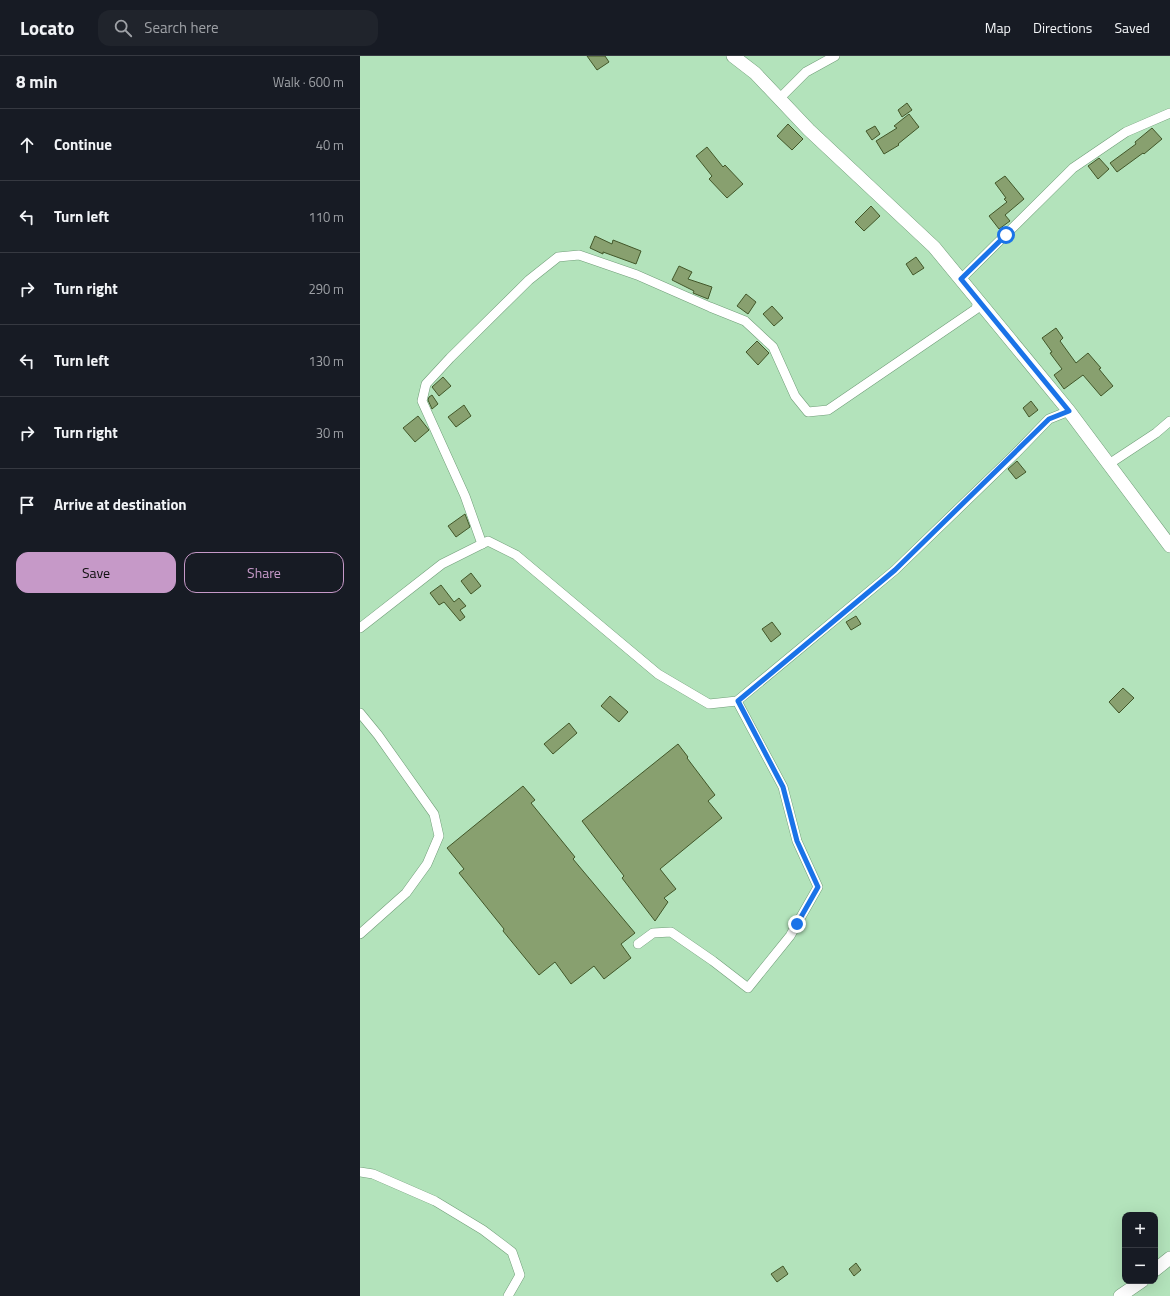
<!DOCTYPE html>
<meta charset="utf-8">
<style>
:root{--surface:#171b24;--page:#20242c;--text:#f1f3f6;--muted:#9ea1a6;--line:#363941;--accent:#c699c8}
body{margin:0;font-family:"Titillium Web",sans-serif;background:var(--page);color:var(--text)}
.controls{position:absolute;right:12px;bottom:12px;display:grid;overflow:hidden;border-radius:8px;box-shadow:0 4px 16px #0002}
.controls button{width:36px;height:36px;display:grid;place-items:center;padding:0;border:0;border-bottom:1px solid var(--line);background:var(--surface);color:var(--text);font:20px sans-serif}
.stop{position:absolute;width:12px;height:12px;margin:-9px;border:3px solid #1a73e8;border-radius:50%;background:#fff}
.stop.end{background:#1a73e8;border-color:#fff;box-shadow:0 1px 4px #0008}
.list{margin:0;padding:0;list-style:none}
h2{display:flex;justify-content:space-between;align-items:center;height:52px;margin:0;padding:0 16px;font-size:17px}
h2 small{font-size:13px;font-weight:400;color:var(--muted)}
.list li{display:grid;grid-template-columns:26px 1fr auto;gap:12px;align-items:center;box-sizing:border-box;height:72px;padding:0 16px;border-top:1px solid var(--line)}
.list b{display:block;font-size:15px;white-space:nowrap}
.list em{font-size:13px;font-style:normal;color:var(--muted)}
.actions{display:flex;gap:8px;padding:12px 16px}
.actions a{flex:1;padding:9px 0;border:1px solid var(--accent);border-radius:12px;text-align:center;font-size:14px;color:var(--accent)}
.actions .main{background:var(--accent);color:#111}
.icon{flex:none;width:22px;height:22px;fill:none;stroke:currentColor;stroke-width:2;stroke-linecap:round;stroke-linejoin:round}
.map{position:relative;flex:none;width:810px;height:1240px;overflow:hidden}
header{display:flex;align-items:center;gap:24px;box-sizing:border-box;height:56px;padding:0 20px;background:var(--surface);border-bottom:1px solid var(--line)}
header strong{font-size:19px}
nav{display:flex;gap:22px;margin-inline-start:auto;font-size:14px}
.search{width:280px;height:36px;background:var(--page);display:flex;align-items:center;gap:10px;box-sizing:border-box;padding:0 14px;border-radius:12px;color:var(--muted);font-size:15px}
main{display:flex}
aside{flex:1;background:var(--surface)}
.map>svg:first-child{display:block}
.building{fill:#88a06f;stroke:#425729}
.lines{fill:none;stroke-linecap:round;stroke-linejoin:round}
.street-casing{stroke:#709e78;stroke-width:10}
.secondary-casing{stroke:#709e78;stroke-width:14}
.street{stroke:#fff;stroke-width:9}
.secondary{stroke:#fff;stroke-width:13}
.route{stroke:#1a73e8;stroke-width:5}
</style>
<header>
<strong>Locato</strong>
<div class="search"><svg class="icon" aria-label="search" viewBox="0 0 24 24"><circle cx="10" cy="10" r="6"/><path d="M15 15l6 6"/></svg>Search here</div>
<nav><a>Map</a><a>Directions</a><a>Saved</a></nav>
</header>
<main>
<aside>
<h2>8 min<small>Walk · 600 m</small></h2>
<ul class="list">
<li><svg class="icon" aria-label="ahead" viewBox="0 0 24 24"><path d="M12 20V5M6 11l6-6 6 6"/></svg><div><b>Continue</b></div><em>40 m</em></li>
<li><svg class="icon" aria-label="left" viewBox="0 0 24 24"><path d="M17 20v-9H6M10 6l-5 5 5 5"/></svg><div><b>Turn left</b></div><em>110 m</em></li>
<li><svg class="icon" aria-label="right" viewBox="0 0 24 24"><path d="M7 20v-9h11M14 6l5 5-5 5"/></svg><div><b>Turn right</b></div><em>290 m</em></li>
<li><svg class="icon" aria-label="left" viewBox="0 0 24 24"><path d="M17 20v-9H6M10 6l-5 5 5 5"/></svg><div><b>Turn left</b></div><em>130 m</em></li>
<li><svg class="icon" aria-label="right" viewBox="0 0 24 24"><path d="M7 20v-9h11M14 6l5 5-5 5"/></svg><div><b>Turn right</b></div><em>30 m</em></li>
<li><svg class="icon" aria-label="arrive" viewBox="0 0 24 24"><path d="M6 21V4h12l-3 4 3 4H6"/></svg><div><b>Arrive at destination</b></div></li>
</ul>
<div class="actions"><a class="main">Save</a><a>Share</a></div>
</aside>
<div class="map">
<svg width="810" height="1240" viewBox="0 0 810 1240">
<rect width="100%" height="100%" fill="#b3e3bb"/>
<g class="building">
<path d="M227,0h18l4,6 -12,8z"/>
<path d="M547,47l5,7 -10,7 -4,-7z"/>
<path d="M549,58l10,13 -21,17 1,1 -15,9 -8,-13 21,-13 -3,-2z"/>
<path d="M428,68l15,15 -11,11 -15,-14z"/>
<path d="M515,70l5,8 -8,6 -6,-9z"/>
<path d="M792,72l10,11 -18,15 -1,-1 -26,19 -7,-9 26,-19 -1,-2z"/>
<path d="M347,91l16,20 2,-2 18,19 -16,14 -18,-19 3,-3 -16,-20z"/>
<path d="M739,102l10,11 -11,10 -10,-13z"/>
<path d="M645,120l19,23 -19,16 5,6 -11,8 -10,-13 18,-14 -3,-3 2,-1 -11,-15z"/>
<path d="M511,150l9,10 -16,15 -9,-9z"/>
<path d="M235,180l17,8 1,-4 28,11 -5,13 -33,-12v2l-13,-6z"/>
<path d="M556,201l8,11 -11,7 -7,-11z"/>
<path d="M319,210l13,6 -4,7 24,8 -4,12 -15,-6 1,-2 -22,-11z"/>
<path d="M386,238l10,8 -8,12 -11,-8z"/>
<path d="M412,250l11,12 -9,8 -11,-12z"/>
<path d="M696,272l7,10 -3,3 16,22 12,-10 13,15 -2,1 14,17 -12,10 -18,-21 -19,14 -10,-14 8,-6 -12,-16 2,-1 -10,-14z"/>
<path d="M397,285l12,12 -11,12 -12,-13z"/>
<path d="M83,321l8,9 -12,10 -7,-9z"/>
<path d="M72,339l6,9 -6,5 -4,-9 1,-3z"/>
<path d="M671,345l7,9 -9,7 -6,-9z"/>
<path d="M104,349l7,11 -15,11 -8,-10z"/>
<path d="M58,360l11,14 -14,12 -12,-14z"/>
<path d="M657,405l9,11 -10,7 -8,-10z"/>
<path d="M105,458l5,13 -14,10 -8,-11z"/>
<path d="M111,517l10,13 -10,8 -10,-13z"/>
<path d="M81,529l13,17 5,-4 7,8 -6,4 5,7 -5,4 -16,-19 -5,3 -9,-12z"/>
<path d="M496,560l5,8 -10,6 -5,-8z"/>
<path d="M412,566l9,12 -10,8 -9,-13z"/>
<path d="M763,632l11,10 -15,15 -10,-11z"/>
<path d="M250,640l18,16 -9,10 -18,-16z"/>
<path d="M209,667l8,10 -24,21 -9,-10z"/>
<path d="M318,688l10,13 -1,1 28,37 -7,6 14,17 -62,51 16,20 -12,9 4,4 -13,19 -33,-43 2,-2 -42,-55z"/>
<path d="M163,730l12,14 -4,3 44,54 -2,2 62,74 -14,11 10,14 -27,21 -10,-13 -23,18 -16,-22 -16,13 -36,-44 1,-2 -45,-56 5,-4 -17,-21z"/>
<path d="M496,1207l5,7 -7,6 -5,-7z"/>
<path d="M423,1210l5,8 -11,8 -6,-8z"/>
</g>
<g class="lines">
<defs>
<g id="street">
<path d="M419,43l27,-27 29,-16"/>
<path d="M601,223l112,-111 53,-36 44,-19"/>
<path d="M749,408l47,-31 14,-12"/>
<path d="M122,488l-17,-48 -43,-95 4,-17 24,-26 79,-78 29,-23 21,-2 58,20 73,32 35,14 28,26 22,49 13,16 20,-2 148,-101 2,-9"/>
<path d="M0,572l82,-64 46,-23 28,14 142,119 51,30 28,-3 158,-131 121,-117 33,-34 20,-8"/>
<path d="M0,657l18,22 56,79 5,22 -12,28 -21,29 -46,41"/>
<path d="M278,888l15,-11 18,-1 42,29 35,27 42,-52 28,-49 -21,-46 -14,-54 -46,-86"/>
<path d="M0,1116l13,2 62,27 48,29 29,22 8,23 -12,21"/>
</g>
<g id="secondary">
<path d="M373,0l22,17 54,57 125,117 135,164 101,135"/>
<path d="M795,1214l15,-12"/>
<path d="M760,1240l22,-15"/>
</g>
</defs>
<use href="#street" class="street-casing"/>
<use href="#secondary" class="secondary-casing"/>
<use href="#street" class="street"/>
<use href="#secondary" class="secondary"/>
</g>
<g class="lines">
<path class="route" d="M437,868l21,-37 -21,-46 -14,-54 -45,-86 157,-131 154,-151 20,-8 -108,-132 45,-44"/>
</g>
</svg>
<div class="controls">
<button>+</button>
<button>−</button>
</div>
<div class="stop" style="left:646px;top:179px"></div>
<div class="stop end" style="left:437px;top:868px"></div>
</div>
</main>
